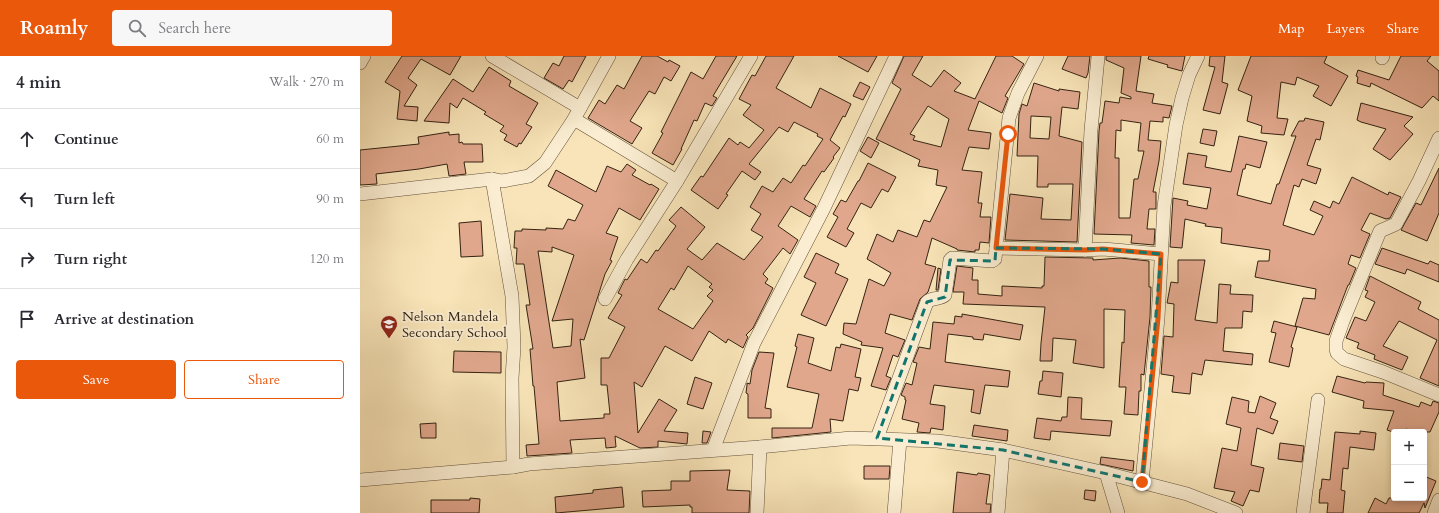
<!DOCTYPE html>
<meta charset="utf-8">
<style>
:root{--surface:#fff;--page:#f7f7f7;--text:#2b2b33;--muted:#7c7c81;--line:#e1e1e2;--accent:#ea580c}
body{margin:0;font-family:Cardo,serif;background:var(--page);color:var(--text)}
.controls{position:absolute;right:12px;bottom:12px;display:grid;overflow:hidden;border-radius:4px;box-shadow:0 2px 6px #0003}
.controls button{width:36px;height:36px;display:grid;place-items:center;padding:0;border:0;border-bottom:1px solid var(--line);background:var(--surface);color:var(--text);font:20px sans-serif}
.stop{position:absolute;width:12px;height:12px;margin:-9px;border:3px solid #ea580c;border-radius:50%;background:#fff}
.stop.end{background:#ea580c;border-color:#fff;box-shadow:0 1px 4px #0008}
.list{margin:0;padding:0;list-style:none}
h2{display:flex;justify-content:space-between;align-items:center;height:52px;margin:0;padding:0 16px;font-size:17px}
h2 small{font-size:13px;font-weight:400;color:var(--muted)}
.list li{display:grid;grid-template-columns:26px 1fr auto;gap:12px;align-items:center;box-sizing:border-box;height:60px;padding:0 16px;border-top:1px solid var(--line)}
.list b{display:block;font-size:15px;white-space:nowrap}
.list em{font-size:13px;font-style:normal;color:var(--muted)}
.actions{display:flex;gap:8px;padding:12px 16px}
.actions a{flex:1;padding:9px 0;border:1px solid var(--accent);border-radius:4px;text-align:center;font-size:14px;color:var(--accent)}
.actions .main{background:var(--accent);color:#fff}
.icon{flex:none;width:22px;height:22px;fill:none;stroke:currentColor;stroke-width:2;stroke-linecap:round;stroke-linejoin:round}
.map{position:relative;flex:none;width:1079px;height:457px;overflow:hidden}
header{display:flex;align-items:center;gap:24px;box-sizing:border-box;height:56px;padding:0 20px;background:var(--accent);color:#fff}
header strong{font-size:19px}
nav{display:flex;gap:22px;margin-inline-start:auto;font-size:14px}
.search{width:280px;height:36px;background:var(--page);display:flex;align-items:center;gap:10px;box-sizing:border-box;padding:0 14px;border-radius:4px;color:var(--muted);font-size:15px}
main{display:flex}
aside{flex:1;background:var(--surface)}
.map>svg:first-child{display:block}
.building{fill:#e0a78c;stroke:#342312;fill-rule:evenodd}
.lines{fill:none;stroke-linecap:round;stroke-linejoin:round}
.street-casing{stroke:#65533c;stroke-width:14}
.street{stroke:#faedd1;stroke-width:13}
.route{stroke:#ea580c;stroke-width:5}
.marked{fill:none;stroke:#0f766e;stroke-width:3;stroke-dasharray:8 5;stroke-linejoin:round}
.labels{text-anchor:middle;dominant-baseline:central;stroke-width:3.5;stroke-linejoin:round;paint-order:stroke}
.poi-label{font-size:14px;fill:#342312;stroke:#faedd1;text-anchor:start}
</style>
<header>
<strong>Roamly</strong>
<div class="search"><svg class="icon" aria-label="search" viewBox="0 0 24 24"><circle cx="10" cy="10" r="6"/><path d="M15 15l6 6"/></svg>Search here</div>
<nav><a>Map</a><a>Layers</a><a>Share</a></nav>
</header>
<main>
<aside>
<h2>4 min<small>Walk · 270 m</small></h2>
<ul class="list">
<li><svg class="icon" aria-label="ahead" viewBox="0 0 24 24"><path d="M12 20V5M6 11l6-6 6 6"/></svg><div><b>Continue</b></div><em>60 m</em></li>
<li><svg class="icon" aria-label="left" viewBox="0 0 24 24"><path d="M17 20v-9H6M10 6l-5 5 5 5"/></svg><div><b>Turn left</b></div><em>90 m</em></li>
<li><svg class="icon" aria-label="right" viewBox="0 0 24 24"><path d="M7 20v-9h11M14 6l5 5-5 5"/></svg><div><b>Turn right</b></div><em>120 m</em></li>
<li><svg class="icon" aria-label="arrive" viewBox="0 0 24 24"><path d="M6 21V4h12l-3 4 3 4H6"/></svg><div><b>Arrive at destination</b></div></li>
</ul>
<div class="actions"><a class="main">Save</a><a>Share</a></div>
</aside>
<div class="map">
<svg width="1079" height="457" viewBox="0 0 1079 457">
<rect width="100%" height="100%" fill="#f8e4b8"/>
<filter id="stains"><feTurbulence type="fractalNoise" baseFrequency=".005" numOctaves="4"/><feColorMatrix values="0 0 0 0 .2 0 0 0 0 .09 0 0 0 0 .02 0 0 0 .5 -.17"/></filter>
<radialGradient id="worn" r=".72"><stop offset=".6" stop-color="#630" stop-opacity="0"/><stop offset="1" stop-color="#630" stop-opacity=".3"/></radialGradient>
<g class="building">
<path d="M42,0h59l-11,19 -29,-16 -13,19 9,7 -13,21 14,1 -1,14 -20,-2 3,-28 -15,-9z"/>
<path d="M204,0h22l-14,26 -3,-2 -6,9 -19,-11 9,-15 6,3z"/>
<path d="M282,0h15l11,6 1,-2 11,6 -9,15 -7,-4 -9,17 -6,-3 -19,30 12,7 -10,16 -44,-26 11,-18 6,4 12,-19 7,4z"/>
<path d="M356,0h21l-24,40 4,2 -5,8 -7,-3 -8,18 -3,-1 -13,29h1l-9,16 -21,-12 11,-20 -2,-1 30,-60 12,7z"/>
<path d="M406,0h28l-18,32 35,20 9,-20 31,16 -6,13 -2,-1 -13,24 10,8 -7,9 1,1 -10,14 -2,-1 -18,28 12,7 -6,11 -19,-11 -13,20 20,14 -8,14 -7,-6 -20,26 5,5 -3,4 8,5 -20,40 -7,7 2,2 -5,11 -15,-9 -2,4 -17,-12 -17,30 -27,-15 -23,41 -8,-5 4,51 21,-34 18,11 -13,21 24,2 -1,11 -29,-3v6l-18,1 -25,-12 1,11 -10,1 -1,-10 -35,2 2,13 -45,3 -1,-11 13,-1 -5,-58h-1l-3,-37h3l-7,-44h4l-6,-41h-8l1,-16h-3l1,-17h7v-2l24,1v-2l17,1 5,-10 7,2 8,-16 -35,-19 8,-16 40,22 11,-26 14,6 6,-8 9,6 -4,5 18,10 1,-1 8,5 -19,31 -21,-12 -13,25 12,4 -8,23 2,1 -7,13 -21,66 -4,-1 5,39 -28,4 3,39 44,-3v-4h6l-3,-29h-6v-27h8l16,-31 -17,-9 14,-23 -4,-2 7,-14 2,1 14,-21 6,4 9,-13 2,1 18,-25 -7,-6 12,-13 24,20 -18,22 15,11 15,-17 27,17 19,-23 -12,-7 10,-16 -11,-7 12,-21 11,6 10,-14 8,5 12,-18 2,1 18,-27 -6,-3 1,-2 -24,-12 -6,10 -9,-5 -30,37 12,8 -6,8 -13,-9 -16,23 2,1 -10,14 -27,-19 10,-14 2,1 26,-39 9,7 2,-3 9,6 15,-18 -21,-15 8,-10 -12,-6 13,-24 3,1zM192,191l22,8 -22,66 21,-2 -2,27 -18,2 -15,-97 14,1zM328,210l24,18 -3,3 4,3 -6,6 6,5 -20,28 -35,-20 13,-21 3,2z"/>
<path d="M478,0h39l-9,16z"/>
<path d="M544,0h19l-11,19 19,12 13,-17 17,13 -7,8 21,8 21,-43h16l12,8 -19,32 3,2 -6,15 -23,-12 -11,29 23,3 -2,16 -20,-2 -7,23 20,2 -4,31h4l-2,14h11l-2,26 -9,-1 -1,8h-4v2l-18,-2v-1l-25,-11 -7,26 11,3 -8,25 -8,7 -8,21 -22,-6 -5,19 20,7 -7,17 -5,-2 -7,21 5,2 -5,12 -15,-4 12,-38 -22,-3 1,-3 -19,-8 1,-11 12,1 13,-45 15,7 7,-13 -24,-14 10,-25 16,8 5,-12 19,7 7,-17 6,2 17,-35 -11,-2 2,-15 -20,-4 2,-6 -44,-21 25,-50 -9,-6zM568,50l21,13 -8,28 -28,-7 2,-4 -5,-2z"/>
<path d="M708,0h22l-2,17 -2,5 -24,-9z"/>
<path d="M746,0h35l-5,35 18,3 -2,9 20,3 -3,12 -6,-1v5l-13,-1 -2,19 13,1 -2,20 -6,31h3v17h-7l-2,20h8l-1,16 -23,-2 1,-8 -38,-1 5,-103 1,-8h2l3,-22 14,2 1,-6 11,2v-2l-10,-4 3,-25 -18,-8zM761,64l20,3 -3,28h6l-6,28h-4l-4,39h-11v-60h-4l1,-28 5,1z"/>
<path d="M789,0h36l-3,15 -15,-4 1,-2 -20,-6z"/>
<path d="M850,0h15l-3,26 6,2 -8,30 -17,-4 12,-43 -6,-1z"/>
<path d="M891,0h76l-3,7 24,13 -17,30 -18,-10 6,-10 -22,-9 -2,8 -14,-3 -4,36 11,1 -4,16 -23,-2 1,-7 -15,-5 5,-25 -14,-6z"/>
<path d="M1041,0h30l-4,5 12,10v30l-6,-5 -11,12 -51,-25 -1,4 -13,-4 1,-6 -2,-1 2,-6 31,10z"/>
<path d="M129,11l22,14 -2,5 29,17 -12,21 6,3 -11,17 -2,-1 -2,4 -13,-7 3,-5 -7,-4 4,-5 -20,-12 2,-2 -23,-14 -6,10 -7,-5 -1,20 -25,-2 29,-42 20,13z"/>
<path d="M500,26l10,5 -7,13 -10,-4z"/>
<path d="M674,27l25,8v-2l21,3 -2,17 -16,-2 -3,29 23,6 -5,100 -72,-2 5,-46 33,4 -2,21 30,1 2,-36h-25v3h-11l1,-31h-21l2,-42 3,-10 5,2zM671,60l20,1 -2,22 -19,-1z"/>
<path d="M1001,47l52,14 -9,9 9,8 -23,26 -17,-11 13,-20 -25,-7 -4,-2z"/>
<path d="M945,62l19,4 -4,18 -4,-1 -9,26 14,4 -5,15 -14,-5 -3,8 -5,-2 -11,40 31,10 9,-19 -13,-6 4,-9 16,7 3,-7 6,3 13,-27 36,18 1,-3 12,5 -11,21 -4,1 -16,-6 -9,17 9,4 -10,24 -9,-3 -3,9 8,4 -7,17h-1l-19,50 -34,-9 8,-28 12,1 1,-10 -61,-12 3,-16h11l1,-11 -49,-7 1,-15 -17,-2 1,-2 -21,-5 -3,29 -12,-1 3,-49 15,3 -1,4 20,4 4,-21 -28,-4 5,-31 19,3 -2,11 26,5 8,-36 28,6 -7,26 -14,-4 -1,5h-2l-6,26 34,9 6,-20h2l17,-48h-5l8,-15h5z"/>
<path d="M843,73l14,2 -3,15 -14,-3z"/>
<path d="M89,76v3l10,-1v9l3,-1 1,2h19l1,18h-19l2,12 -17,2 -2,-12 -28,5 -43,5 1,10 -17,1v-35l59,-6 -1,-7z"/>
<path d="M508,81l11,6 -8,15 -11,-7z"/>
<path d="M508,107l28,14 -8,15 -6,-3 -11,19 -10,-5 -14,26 7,4 -8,14 -19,-10 11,-20 -5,-3 8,-14 5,2 12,-21h1z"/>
<path d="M1079,112v45l-12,28 -26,-11 15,-27 5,2z"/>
<path d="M121,165l2,35 -22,1 -2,-34z"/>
<path d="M1022,192l46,16 2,-3 9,4v17l-32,-13 -2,5 -30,-10z"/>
<path d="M456,197l23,11 -4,9 13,6 -22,47 -25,-11 15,-32 -12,-6z"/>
<path d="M685,201l48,1v2l27,-2 29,3v26h2l-1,30 -6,58 -3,-1v17h-2l-1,24 -14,-1 2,-27h-7l3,-45 2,1 1,-33 -21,-1v59l-31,-5 3,-23 -23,-2 -1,23h-12l1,-18 4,-36 -82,-3 1,-12h-11l4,-26 16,2 -1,12h6v14l24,2v-10l40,2v-2h2z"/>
<path d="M818,204h27l-10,60 22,3 2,-39 12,1 -1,9 23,1 -1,17 -9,-1 -1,17h-17l-2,23 30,3 -1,11 -47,-5 -3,15 -10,-2 -2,21 -18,-2 2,-16 -13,-2 3,-38 9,1 1,-33 -7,-1 4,-21 7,1z"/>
<path d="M578,212l3,1 -3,21h-2z"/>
<path d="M1010,220l51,26 -3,7 21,11v66l-19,-8 17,-38 -38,-19 -16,25 25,11 -6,13 -28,-11 1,-4 -18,-7 2,-5 -13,-5 9,-21 11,4 9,-19 -10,-5 3,-6 -3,-1z"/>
<path d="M602,258l61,11 -3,15 -36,-6 -1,6 -10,-1v-2l-25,-3 -3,28 65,9 -2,16 -23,-2 -5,29 -9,-2 3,-22 -40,-5 -4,19 15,2 -2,24 -12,-2 -1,5 -13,-1 2,-9 -17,-4 4,-19h-1v-3l-4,-2 5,-12 6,2 5,-22 -4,-1 6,-15 11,2 3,-27 21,2 1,-8 7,1z"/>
<path d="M914,265l23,6 -6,20 2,1 -4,19 -20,-5 7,-29 -5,-1z"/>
<path d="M438,278l16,4 -6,25 23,8 5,-24 4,1 1,-4 20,5 -6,28 6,1 -3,13 -9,-2 -6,32 -13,-2 1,13 -59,6v-10h40l7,-34 -32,-7 10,-40 -2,-1z"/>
<path d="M94,295l47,1v21l-48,-1z"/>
<path d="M399,296l15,1 -9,55 6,1v9h-23v-24l-2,-1 1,-8v-2l3,1 2,-14z"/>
<path d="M683,315l20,2 -2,24 -23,-3 2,-13h2z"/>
<path d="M977,320l28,7 1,-1 18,1 -1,12 36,12 2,-5 10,4 2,-5 6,2v9l-9,20h-16l-8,-3 -1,3h-12l-6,-2 7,-19 -31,-3 1,-7 -32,-9z"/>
<path d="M335,321l17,6 -9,26 -16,-5z"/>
<path d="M900,340l16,7 -6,15 8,3 -5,13 -16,-6 -6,37 13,3 -5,24 -9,-2 -7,16 -12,-5 4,-9 -21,-4 8,-40 15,3 4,-23 -15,-4 6,-27 17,4 -1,11 7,1z"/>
<path d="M708,341l14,1 -1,21 31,2 -2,15 -59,-5 -1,9 -16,-2 3,-20 24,3 1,-4h5z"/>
<path d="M76,367v15h-15l-1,-14z"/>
<path d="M614,369l34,5 -1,11 -35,-5z"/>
<path d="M343,375l8,1 -4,11h-5z"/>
<path d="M1000,375l16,2 -2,17 -24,-3 -2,22 -5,-1 -2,22 4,1 -2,22h-16l1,-10h-9l1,-14h1l1,-10 8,1 5,-48 25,2z"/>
<path d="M920,387l24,3 -2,16 -24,-3z"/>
<path d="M741,401l33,4 -1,10 -33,-7z"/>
<path d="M504,410h26l-1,13h-25z"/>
<path d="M370,414l-3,20 23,1 -1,22h-57v-6h-2v-2l-47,2 -1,-16 29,-1v-9h19v-10z"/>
<path d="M597,416l20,3 1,-2 12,2 -4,29h5l-1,9h-37z"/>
<path d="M1064,420l12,5 -11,27 -1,-5 -5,10h-51l7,-15 11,6 3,-6h35z"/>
<path d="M262,431l2,20 -68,6 -1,-16 38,-4v-3z"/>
<path d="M725,434l11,1 -1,10 -11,-2z"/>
<path d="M110,442l10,1 -1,14h-48v-13h39z"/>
</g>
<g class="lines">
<defs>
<g id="street">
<path d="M132,0l88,52"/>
<path d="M1022,2l1,-2"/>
<path d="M0,7l4,-7"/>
<path d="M214,63l103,62"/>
<path d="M1079,82l-20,43 -23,43 -16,7 -37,90 -7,20v8l1,4 7,6 39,13 56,23"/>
<path d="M132,123l20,117 2,51 -2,31 1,89"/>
<path d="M0,138l132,-15 10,2 27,-5 16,-13 29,-44 35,-63"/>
<path d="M636,192l89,2 18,-1 58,5"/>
<path d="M725,194l6,-120 7,-73"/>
<path d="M245,243l22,-40 50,-78 74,-125"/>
<path d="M517,382l50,-136c5,-5 13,-2 18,-7l5,-35 2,-2 40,3 3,-2 14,-141 9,-25 19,-37"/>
<path d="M353,394l41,-107 70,-135 72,-152"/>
<path d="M746,417l12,40"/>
<path d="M0,424l153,-13 16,-3 231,-17 91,-9 87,3 65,9 103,23 81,21 49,19"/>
<path d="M782,426l16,-164 6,-112 12,-81 6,-27 7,-23 9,-19"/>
<path d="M397,457l3,-66"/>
<path d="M534,457l6,-73"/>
<path d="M638,457l5,-63"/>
<path d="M943,457l15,-113"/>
<path d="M1074,457l5,-13"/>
</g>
</defs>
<use href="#street" class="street-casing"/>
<use href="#street" class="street"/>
</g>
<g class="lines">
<path class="route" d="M648,78l-12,114 89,2 18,-1 58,5 -3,64 -16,164"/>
</g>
<path class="marked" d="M636,192l107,1 58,5 -19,228 -139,-32 -126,-12 50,-136 18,-5 5,-37 45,1z"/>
<defs>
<symbol id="school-pin" viewBox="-11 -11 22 30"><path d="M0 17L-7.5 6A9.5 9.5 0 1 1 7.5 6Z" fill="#8f2418" stroke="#faedd1"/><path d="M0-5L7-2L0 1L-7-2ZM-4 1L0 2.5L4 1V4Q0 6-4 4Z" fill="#fff"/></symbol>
</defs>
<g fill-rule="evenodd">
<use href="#school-pin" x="19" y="258" width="20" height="27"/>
</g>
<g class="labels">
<g class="poi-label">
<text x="42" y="260">Nelson Mandela<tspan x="42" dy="16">Secondary School</tspan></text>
</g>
</g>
<rect width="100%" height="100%" filter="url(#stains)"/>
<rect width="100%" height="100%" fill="url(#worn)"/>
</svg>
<div class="controls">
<button>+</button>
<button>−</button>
</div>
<div class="stop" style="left:648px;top:78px"></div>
<div class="stop end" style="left:782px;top:426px"></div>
</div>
</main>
